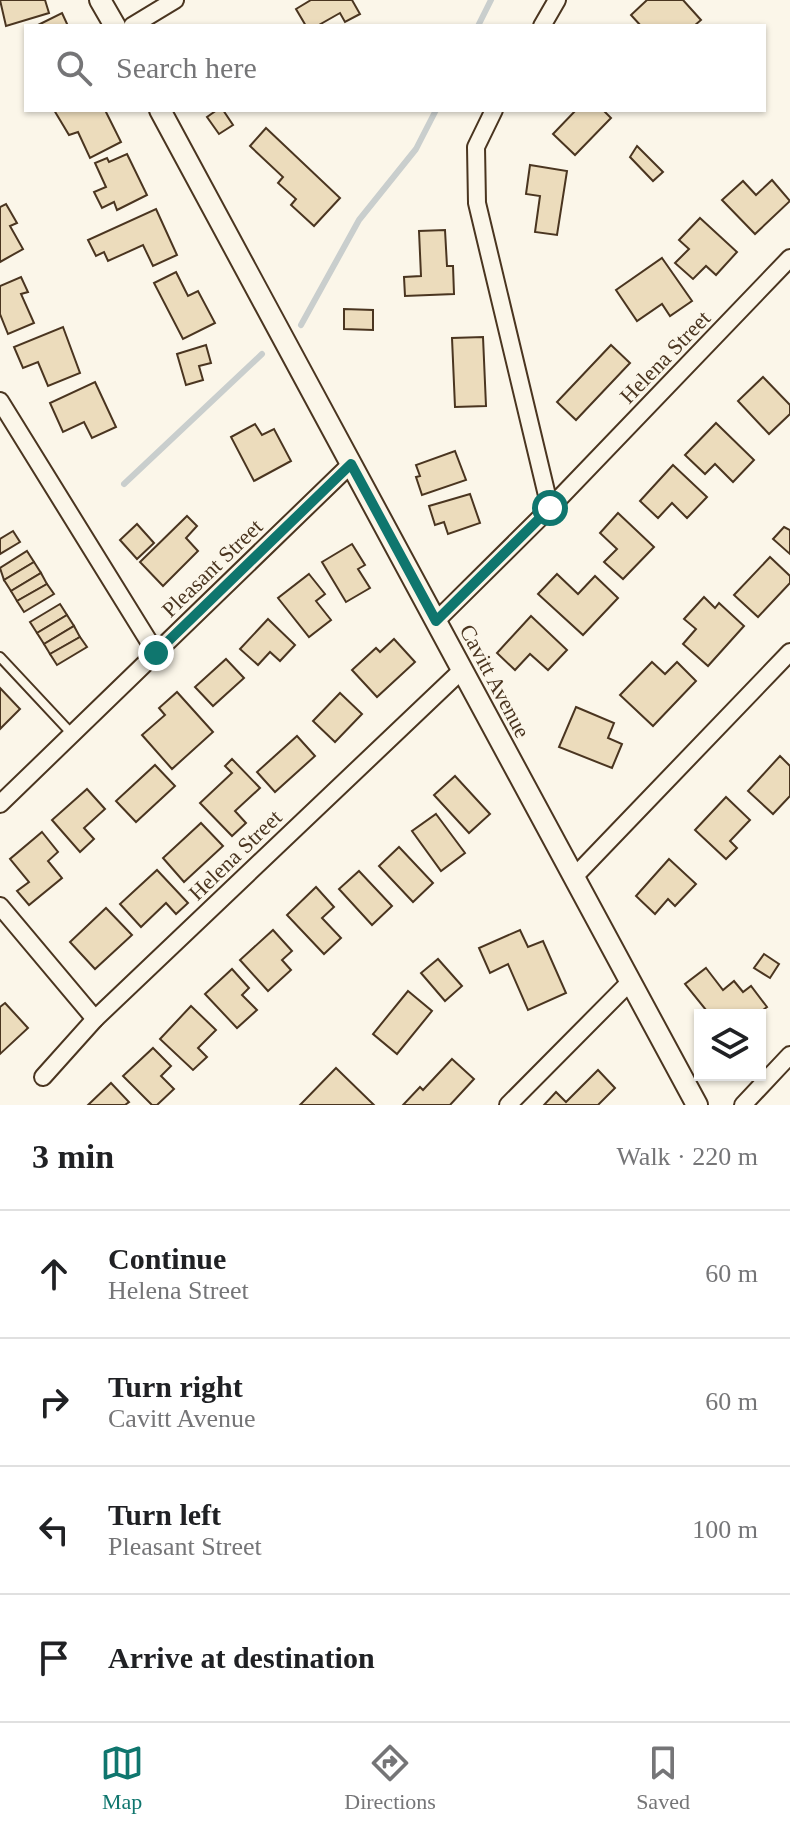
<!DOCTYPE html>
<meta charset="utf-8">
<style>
:root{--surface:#fff;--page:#f2f2f2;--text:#202124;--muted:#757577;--line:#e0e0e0;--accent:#0f766e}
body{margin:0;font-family:Georgia,serif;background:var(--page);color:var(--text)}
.controls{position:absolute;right:24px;bottom:24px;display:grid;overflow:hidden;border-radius:0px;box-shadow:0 2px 6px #0004}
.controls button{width:72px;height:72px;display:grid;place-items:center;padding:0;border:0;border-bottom:2px solid var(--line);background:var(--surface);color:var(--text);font:40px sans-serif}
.stop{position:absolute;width:24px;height:24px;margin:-18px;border:6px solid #0f766e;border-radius:50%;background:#fff}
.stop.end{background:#0f766e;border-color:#fff;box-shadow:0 2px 8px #0008}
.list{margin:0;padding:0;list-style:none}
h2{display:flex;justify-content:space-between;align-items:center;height:104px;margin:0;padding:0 32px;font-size:34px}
h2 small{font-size:26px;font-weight:400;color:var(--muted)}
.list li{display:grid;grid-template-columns:52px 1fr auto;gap:24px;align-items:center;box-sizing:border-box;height:128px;padding:0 32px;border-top:2px solid var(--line)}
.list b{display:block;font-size:30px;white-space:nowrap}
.list p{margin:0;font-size:26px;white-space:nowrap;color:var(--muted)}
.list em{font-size:26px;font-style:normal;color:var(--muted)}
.icon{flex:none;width:44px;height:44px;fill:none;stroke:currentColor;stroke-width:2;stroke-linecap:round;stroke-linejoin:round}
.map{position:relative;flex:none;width:790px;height:1105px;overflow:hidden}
.search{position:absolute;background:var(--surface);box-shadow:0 2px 6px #0004;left:24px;right:24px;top:24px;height:88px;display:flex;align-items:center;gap:20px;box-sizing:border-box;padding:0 28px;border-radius:0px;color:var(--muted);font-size:30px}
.sheet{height:616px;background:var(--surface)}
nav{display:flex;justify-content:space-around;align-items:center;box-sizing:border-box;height:112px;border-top:2px solid var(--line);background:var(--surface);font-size:22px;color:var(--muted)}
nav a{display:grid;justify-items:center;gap:4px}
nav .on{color:var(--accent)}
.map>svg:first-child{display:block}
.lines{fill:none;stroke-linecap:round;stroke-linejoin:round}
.stream{stroke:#c9cecd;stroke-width:6}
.building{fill:#ecdcbc;stroke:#4a3520;stroke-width:2}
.service-casing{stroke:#4a3520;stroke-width:12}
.minor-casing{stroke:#4a3520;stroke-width:20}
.tertiary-casing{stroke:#4a3520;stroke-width:24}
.service{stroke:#fbf6e9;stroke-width:8}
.minor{stroke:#fbf6e9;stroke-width:16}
.tertiary{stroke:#fbf6e9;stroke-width:20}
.route{stroke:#0f766e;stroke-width:10}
.labels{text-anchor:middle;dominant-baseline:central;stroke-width:6;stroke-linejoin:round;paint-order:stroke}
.street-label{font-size:22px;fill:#4a3520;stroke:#fbf6e9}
</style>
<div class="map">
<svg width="790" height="1105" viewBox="0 0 790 1105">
<rect width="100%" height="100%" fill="#fbf6e9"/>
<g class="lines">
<g class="stream">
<path d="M478,26l13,-26"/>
<path d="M301,325l58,-105 57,-71 20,-39"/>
<path d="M124,484l138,-130"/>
</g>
</g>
<g class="building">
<path d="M0,0h45l4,13 -43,13z"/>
<path d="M311,0h41l8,14 -15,8 -5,-9 -23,13h-11l-10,-17z"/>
<path d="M647,0h36l18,20 -7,6h-53l-10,-11z"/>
<path d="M62,13l6,13h-32z"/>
<path d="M54,110h51l16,32 -31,16 -12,-26 -9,3z"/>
<path d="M217,110h6l10,15 -14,9 -12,-17z"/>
<path d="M576,110h27l8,8 -36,37 -22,-21z"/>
<path d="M266,128l74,70 -26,28 -23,-21 5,-6 -18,-16 5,-6 -33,-31z"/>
<path d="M637,146l26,26 -10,9 -23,-24z"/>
<path d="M127,154l20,41 -30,15 -3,-8 -12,6 -8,-16 12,-5 -11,-24 12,-5 2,4z"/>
<path d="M530,165l37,6 -10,64 -22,-3 5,-36 -14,-2z"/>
<path d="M772,180l18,21 -35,33 -33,-34 21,-19 13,14z"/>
<path d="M6,204l11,19 -7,3 13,23 -23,13v-55z"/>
<path d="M156,209l21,46 -24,11 -10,-21 -35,16 -4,-9 -8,4 -8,-16z"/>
<path d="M700,218l37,34 -21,23 -10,-9 -13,13 -18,-16 14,-14 -10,-9z"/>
<path d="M445,230l2,36h6l1,28 -49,2 -1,-19 17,-1 -2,-45z"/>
<path d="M662,258l30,43 -22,15 -8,-12 -25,17 -21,-31z"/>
<path d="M176,272l12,24 10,-5 17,32 -32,16 -29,-56z"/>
<path d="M21,277l7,15 -7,2 13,29 -26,11 -8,-20v-28z"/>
<path d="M344,309l29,1v20l-29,-1z"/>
<path d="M63,327l17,46 -32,13 -10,-24 -15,6 -9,-21z"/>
<path d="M483,337l3,69 -31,1 -3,-69z"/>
<path d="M206,345l5,18 -12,3 4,14 -17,5 -9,-31z"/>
<path d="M611,345l19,18 -54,57 -19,-18z"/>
<path d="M763,377l27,28v9l-21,20 -31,-33z"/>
<path d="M95,382l21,45 -24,11 -8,-16 -21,10 -13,-29z"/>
<path d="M716,423l38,37 -21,22 -18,-18 -10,10 -20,-19z"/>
<path d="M255,424l7,11 12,-6 17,32 -37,20 -23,-44z"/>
<path d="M455,451l11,29 -44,15 -6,-18 4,-1 -4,-11z"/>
<path d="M673,465l34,32 -20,21 -15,-15 -14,15 -18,-17z"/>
<path d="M470,494l10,29 -32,11 -4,-12 -9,3 -6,-19z"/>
<path d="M618,513l36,34 -31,32 -19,-17 13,-13 -17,-16z"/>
<path d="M187,516l10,10 -11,12 12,13 -35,35 -23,-24z"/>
<path d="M137,524l17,19 -17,16 -17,-19z"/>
<path d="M784,527l6,3v24l-17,-15z"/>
<path d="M13,531l7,11 -20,12v-15z"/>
<path d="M352,544l13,21 -7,4 12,19 -24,14 -24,-40z"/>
<path d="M27,551l7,11 -30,18 -4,-12z"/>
<path d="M770,557l20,19v7l-32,34 -24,-22z"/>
<path d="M34,562l7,11 -30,18 -7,-11z"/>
<path d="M41,573l6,11 -30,17 -6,-10z"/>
<path d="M309,574l16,20 -9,7 15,19 -22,17 -31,-39z"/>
<path d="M557,574l21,20 17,-18 23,22 -35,37 -45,-41z"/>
<path d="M47,584l7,10 -30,18 -7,-11z"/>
<path d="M704,597l11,11 4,-5 25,23 -36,40 -25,-22 13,-15 -12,-10z"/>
<path d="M60,604l7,11 -30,18 -7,-11z"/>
<path d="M67,615l7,11 -30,18 -7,-11z"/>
<path d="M531,616l36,34 -19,20 -18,-16 -15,16 -18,-17z"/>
<path d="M268,619l27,26 -15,16 -10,-9 -12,13 -18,-16z"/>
<path d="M74,626l6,11 -30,17 -6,-10z"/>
<path d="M80,637l7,10 -30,18 -7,-11z"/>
<path d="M394,639l21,23 -38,35 -25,-27 24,-22 4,4z"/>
<path d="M226,659l18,19 -31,28 -18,-19z"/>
<path d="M652,662l13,12 12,-12 19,19 -43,45 -33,-31z"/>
<path d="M0,688l20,21 -20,20z"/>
<path d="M177,692l36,40 -41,37 -30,-34 23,-20 -6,-7z"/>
<path d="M340,693l22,21 -27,28 -22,-21z"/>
<path d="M576,707l38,16 -6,15 14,6 -10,24 -53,-21z"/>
<path d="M297,736l18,20 -40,36 -18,-20z"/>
<path d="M780,756l10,10v30l-17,18 -25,-23z"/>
<path d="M232,759l28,29 -25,23 11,12 -14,13 -32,-33 32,-30 -7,-7z"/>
<path d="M155,765l20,21 -39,36 -20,-21z"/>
<path d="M455,776l35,38 -21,19 -35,-38z"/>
<path d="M87,789l18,20 -21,19 10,11 -14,13 -28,-32z"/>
<path d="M726,797l24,23 -20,21 7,7 -11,11 -31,-29z"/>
<path d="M436,814l29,39 -24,18 -29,-40z"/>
<path d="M201,823l22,23 -39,36 -21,-24z"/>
<path d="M42,832l16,20 -10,9 14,17 -33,27 -12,-14 12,-9 -19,-23z"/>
<path d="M399,847l34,36 -20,19 -34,-36z"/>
<path d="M669,859l27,25 -21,22 -7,-7 -13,15 -19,-18z"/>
<path d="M157,870l31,33 -12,11 -10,-11 -25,24 -21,-23z"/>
<path d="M359,871l33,35 -20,19 -33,-36z"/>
<path d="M316,887l18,20 -12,11 19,20 -17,16 -37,-39z"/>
<path d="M106,908l26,27 -37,34 -25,-27z"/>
<path d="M273,930l19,21 -10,9 9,10 -23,21 -28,-31z"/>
<path d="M520,930l8,17 15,-6 23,52 -38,17 -20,-46 -18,9 -11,-25z"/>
<path d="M764,954l15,10 -9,14 -16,-10z"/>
<path d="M438,959l24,27 -17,15 -24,-28z"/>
<path d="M706,968l17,22 11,-9 9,11 8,-6 16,21 -11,8h-46l-25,-31z"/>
<path d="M232,969l17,19 -7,7 15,15 -20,18 -32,-34z"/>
<path d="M408,991l24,20 -35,43 -24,-20z"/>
<path d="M5,1003l23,25 -28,26v-47z"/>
<path d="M191,1006l25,24 -18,18 9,9 -14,13 -33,-31z"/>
<path d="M153,1048l18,18 -10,10 13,13 -17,16h-5l-29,-29z"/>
<path d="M452,1059l22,20 -24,26h-47l17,-18 3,3z"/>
<path d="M336,1068l38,37h-74z"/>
<path d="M598,1070l17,18 -17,17h-54l12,-13 10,10z"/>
<path d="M111,1083l18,19 -4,3h-37z"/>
</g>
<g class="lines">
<defs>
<path id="service" d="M0,657l72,77"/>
<g id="minor">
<path d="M132,26l43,-26"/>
<path d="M542,26l15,-26"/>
<path d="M494,110l-18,37 1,56 73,305"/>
<path d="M0,401l156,252"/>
<path d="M436,621l114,-113 240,-250"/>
<path d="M0,804l351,-340"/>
<path d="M574,877l216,-225"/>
<path d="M0,906l95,113"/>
<path d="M43,1077l52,-58 367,-349"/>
<path d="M508,1105l122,-123"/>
<path d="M743,1105l47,-50"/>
</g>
<g id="tertiary">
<path d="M100,0l15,26"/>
<path d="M160,110l537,995"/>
</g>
</defs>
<use href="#service" class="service-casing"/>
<use href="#minor" class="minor-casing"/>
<use href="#tertiary" class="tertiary-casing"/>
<use href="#service" class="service"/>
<use href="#minor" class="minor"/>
<use href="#tertiary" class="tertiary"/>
</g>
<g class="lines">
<path class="route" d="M156,653l195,-189 85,157 114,-113"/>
</g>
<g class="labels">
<g class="street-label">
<text transform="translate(665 357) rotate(-46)">Helena Street</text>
<text transform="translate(212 568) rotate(-44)">Pleasant Street</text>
<text transform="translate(495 681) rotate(62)">Cavitt Avenue</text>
<text transform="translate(235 855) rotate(-44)">Helena Street</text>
</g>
</g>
</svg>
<div class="controls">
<button><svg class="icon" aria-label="layers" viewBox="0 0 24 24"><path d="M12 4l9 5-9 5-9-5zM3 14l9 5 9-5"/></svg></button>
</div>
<div class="stop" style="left:550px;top:508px"></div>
<div class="stop end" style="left:156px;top:653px"></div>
<div class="search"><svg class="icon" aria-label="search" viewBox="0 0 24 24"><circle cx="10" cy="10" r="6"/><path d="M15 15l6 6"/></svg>Search here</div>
</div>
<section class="sheet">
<h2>3 min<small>Walk · 220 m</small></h2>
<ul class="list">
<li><svg class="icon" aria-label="ahead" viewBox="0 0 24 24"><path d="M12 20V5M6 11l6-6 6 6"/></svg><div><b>Continue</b><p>Helena Street</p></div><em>60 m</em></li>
<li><svg class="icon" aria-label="right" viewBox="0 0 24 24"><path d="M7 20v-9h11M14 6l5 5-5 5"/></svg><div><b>Turn right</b><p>Cavitt Avenue</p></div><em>60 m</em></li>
<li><svg class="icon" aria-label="left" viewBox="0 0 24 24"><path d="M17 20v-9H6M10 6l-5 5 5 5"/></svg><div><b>Turn left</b><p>Pleasant Street</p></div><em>100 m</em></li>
<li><svg class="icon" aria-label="arrive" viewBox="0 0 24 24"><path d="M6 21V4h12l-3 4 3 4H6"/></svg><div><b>Arrive at destination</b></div></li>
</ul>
</section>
<nav>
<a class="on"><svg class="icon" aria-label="map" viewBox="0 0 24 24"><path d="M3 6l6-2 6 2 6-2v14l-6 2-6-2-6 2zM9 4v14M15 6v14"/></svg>Map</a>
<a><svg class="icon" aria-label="directions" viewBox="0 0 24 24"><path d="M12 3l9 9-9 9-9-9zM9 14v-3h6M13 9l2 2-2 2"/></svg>Directions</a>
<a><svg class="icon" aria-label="saved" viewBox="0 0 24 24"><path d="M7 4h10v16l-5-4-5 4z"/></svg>Saved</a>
</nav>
